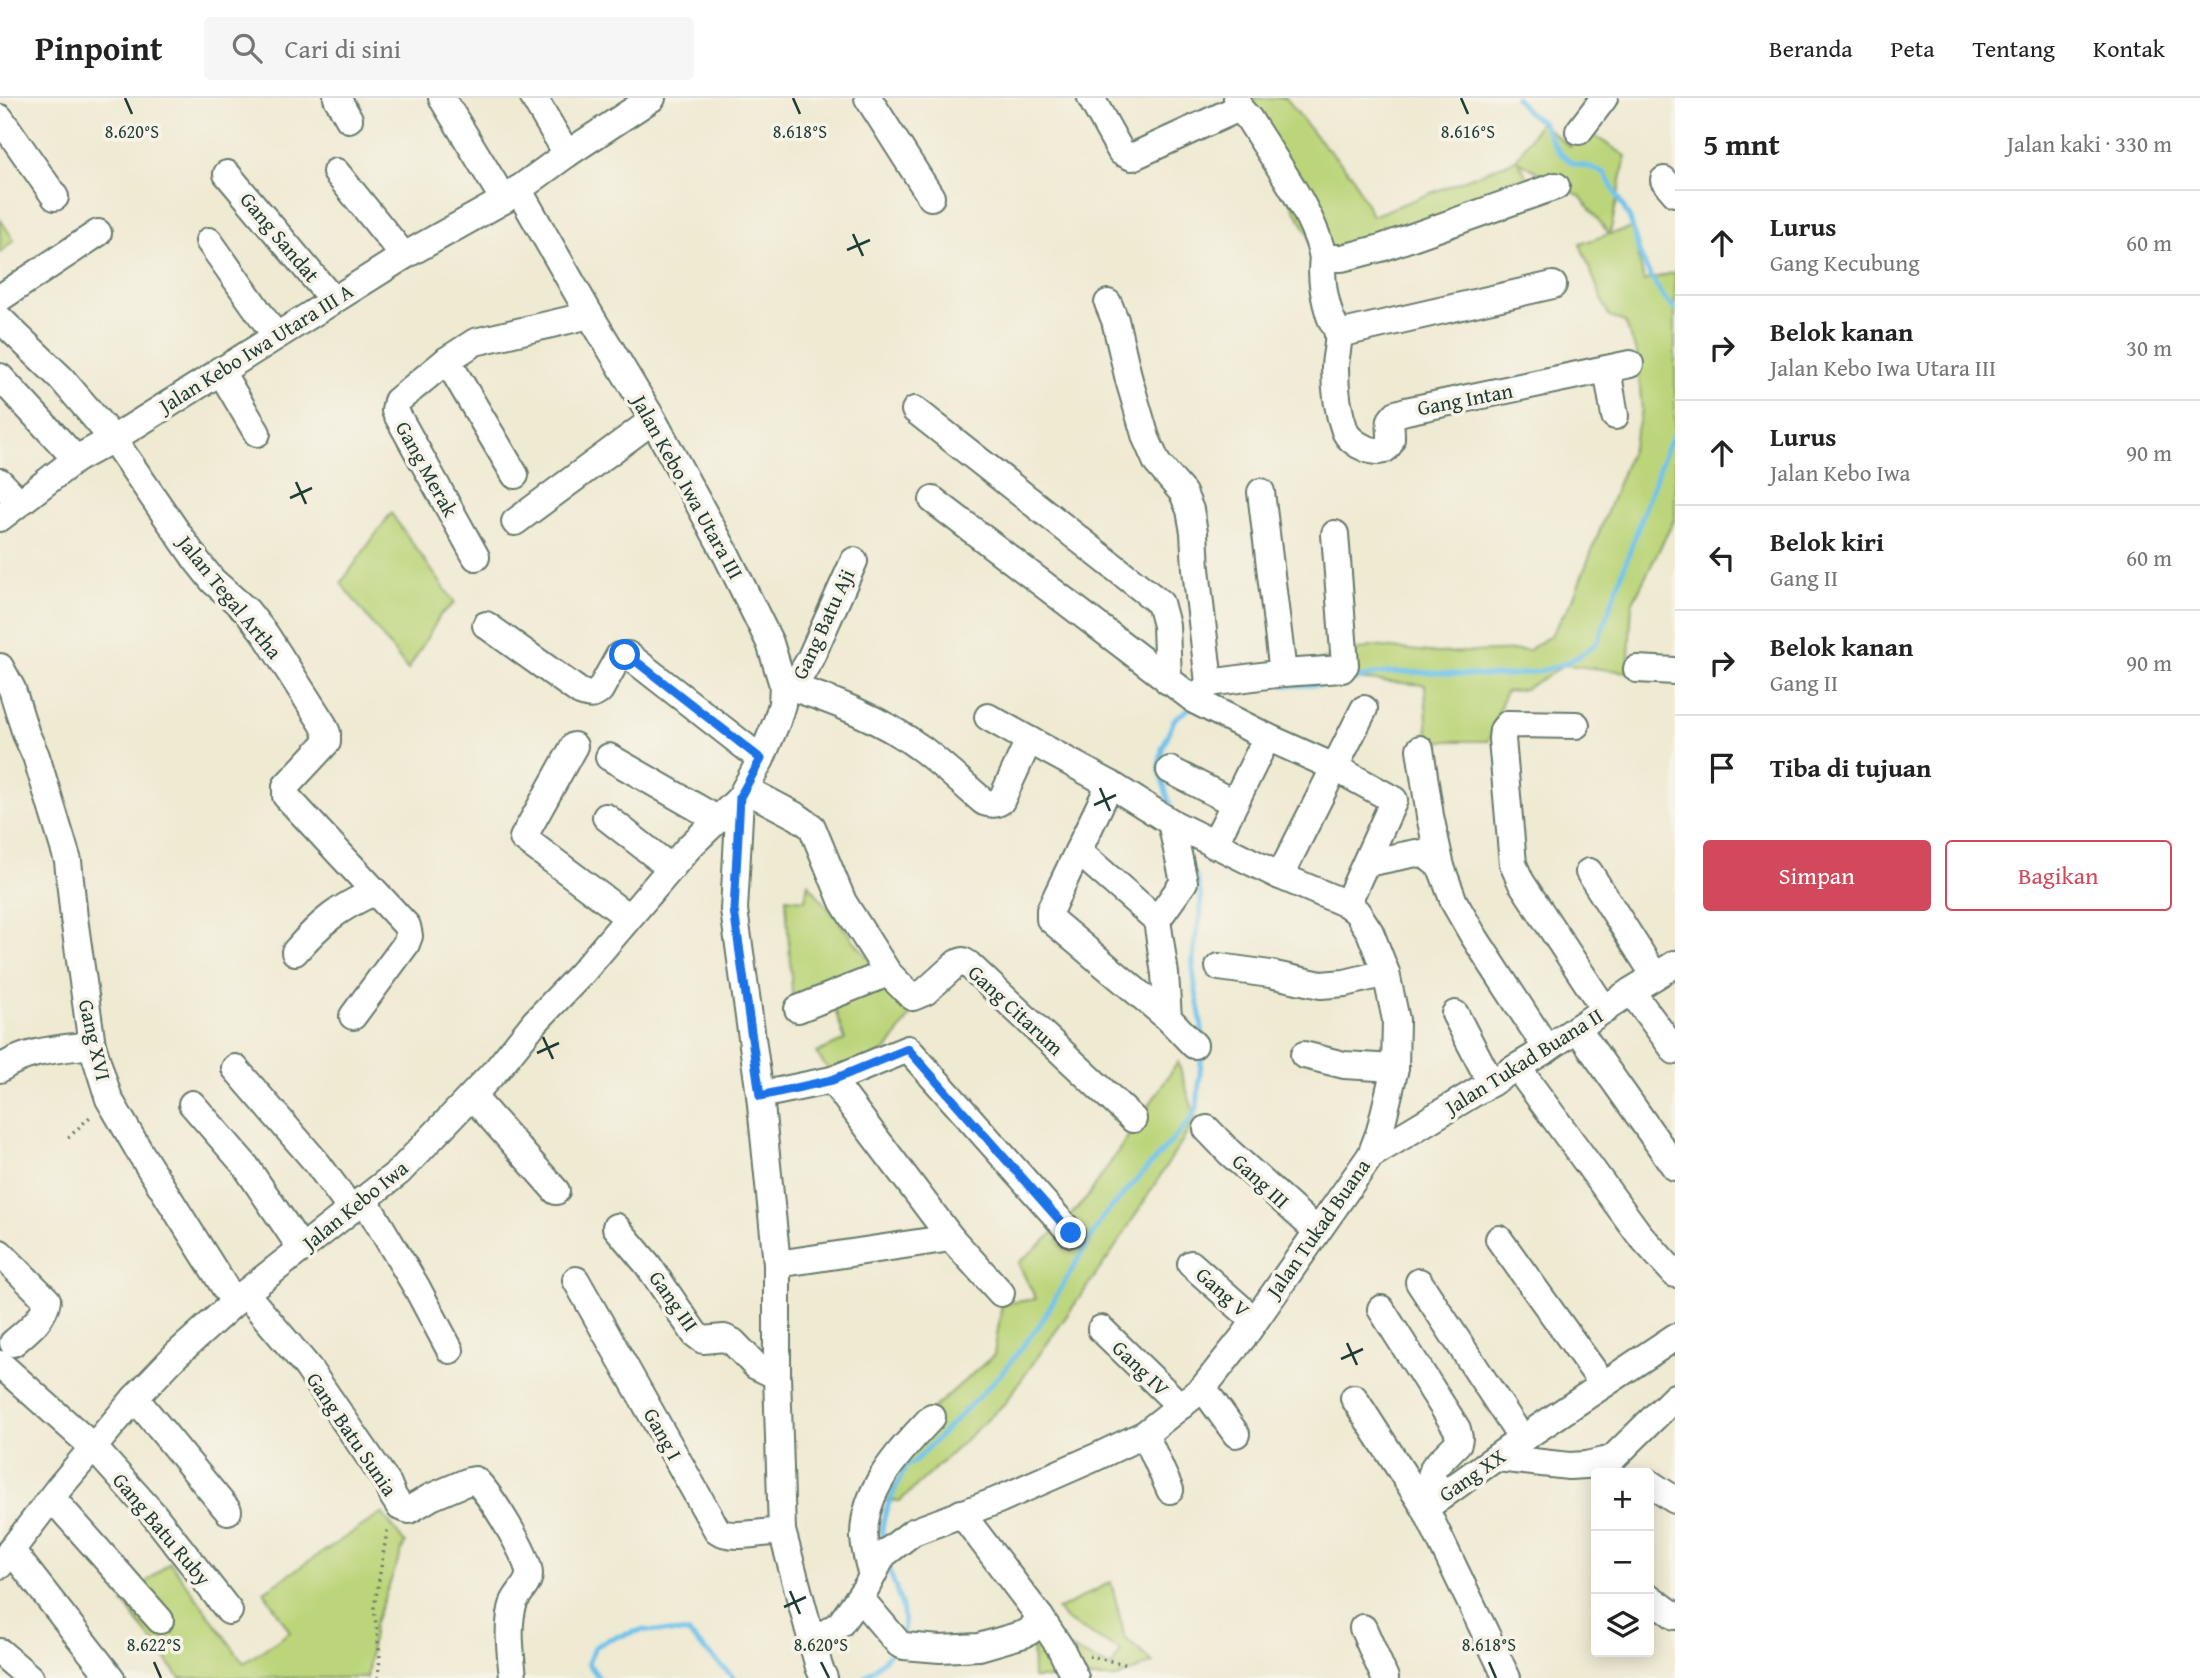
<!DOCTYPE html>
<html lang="id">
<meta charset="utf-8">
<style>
:root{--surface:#fff;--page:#f6f6f6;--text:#222;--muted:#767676;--line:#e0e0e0;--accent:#d1495b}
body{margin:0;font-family:"Gentium Book Plus",serif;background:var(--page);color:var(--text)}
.controls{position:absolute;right:21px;bottom:21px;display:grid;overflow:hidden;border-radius:7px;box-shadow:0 4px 18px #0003}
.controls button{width:63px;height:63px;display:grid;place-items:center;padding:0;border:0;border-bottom:2px solid var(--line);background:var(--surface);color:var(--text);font:35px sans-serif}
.stop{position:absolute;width:21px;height:21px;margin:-16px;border:5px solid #1a73e8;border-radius:50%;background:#fff}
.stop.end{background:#1a73e8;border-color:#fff;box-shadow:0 2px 7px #0008}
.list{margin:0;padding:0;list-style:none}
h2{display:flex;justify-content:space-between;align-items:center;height:91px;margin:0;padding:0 28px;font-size:30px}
h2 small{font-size:23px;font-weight:400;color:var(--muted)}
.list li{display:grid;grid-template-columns:46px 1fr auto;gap:21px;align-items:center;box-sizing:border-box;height:105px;padding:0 28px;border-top:2px solid var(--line)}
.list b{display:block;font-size:26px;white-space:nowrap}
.list p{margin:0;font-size:23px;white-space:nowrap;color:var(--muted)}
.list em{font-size:23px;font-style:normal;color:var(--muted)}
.actions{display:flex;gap:14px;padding:21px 28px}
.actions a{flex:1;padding:16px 0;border:2px solid var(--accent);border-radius:7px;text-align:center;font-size:24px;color:var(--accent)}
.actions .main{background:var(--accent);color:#fff}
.icon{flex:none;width:38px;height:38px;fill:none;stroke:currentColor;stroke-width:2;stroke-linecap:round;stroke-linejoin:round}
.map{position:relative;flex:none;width:1675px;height:1580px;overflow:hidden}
header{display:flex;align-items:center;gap:42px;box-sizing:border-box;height:98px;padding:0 35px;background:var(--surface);border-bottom:2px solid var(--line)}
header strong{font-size:33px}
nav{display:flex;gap:38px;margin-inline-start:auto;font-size:24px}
.search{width:490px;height:63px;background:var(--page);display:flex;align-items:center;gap:18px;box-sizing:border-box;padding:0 24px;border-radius:7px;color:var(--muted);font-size:26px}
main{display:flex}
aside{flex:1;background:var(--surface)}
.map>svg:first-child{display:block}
.green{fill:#bcd57a;stroke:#6e8957;stroke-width:2}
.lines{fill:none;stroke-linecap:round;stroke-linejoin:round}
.stream{stroke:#6fc3ec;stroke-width:5}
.minor-casing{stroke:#687a6b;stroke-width:30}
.path{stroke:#687a6b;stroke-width:3.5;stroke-dasharray:2 5;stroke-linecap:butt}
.minor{stroke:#fff;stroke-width:26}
.route{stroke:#1a73e8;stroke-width:9}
.ticks{fill:none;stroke:#1f3d34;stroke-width:2.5}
.labels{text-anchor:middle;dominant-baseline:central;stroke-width:7;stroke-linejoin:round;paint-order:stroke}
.street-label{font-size:21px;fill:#1f3d34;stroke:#f7f3e8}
.ticks-label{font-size:18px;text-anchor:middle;fill:#1f3d34;stroke:#f7f3e8;stroke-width:7;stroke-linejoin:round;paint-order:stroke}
</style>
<header>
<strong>Pinpoint</strong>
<div class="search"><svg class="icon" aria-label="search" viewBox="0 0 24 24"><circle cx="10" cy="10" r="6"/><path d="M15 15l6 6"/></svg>Cari di sini</div>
<nav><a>Beranda</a><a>Peta</a><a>Tentang</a><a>Kontak</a></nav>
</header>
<main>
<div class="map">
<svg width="1675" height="1580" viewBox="0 0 1675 1580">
<rect width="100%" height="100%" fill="#f7f3e8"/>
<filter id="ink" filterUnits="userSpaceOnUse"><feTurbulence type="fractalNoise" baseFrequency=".0143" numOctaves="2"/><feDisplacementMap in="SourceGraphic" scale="14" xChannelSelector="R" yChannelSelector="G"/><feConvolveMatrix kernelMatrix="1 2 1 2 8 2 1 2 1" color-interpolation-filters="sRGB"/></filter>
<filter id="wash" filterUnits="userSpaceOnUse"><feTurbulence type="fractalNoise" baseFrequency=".00686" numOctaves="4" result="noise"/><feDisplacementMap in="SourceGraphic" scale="28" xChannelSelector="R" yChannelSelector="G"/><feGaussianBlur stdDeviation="1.57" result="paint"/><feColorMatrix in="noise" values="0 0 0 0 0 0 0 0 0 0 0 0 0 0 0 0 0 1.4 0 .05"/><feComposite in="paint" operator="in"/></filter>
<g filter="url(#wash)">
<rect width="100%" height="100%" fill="#efead2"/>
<g class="green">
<path d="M1232,0h54l27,35 39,42 20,41 144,-56 24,-38 30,25 12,-19 44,28 -16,78 22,-6 12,53 31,-9v246l-43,86 -4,68 -63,-7 -40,24 -20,3 -16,49h-61l-3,-56 -106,-9 -3,-14 58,-16 63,7 92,-3 22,-15 22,-36 60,-154 9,-34 -5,-57 -12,-32 -16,-5 -29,-73 29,-10 -29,-38 -62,-35 20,35 -226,76 -3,-37z"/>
<path d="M0,121l14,21 -14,13z"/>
<path d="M391,415l64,90 -14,11 -33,56 -67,-87z"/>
<path d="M808,785l104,130 -25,37 -53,27 -18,-24 29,-13 -16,-48 -36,15 -7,-109 19,2z"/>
<path d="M1178,964l18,57 -82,130 -109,154 -105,98 -22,-1 51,-88 65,-57 8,-51 34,-5 -18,-36 30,-25 38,-39z"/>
<path d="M382,1415l23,30 -31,82 -7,53h-187l-57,-76 47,-40 74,101 46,-31 -26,-41z"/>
<path d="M1111,1484l14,56 28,25 -37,15h-83l-1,-48 79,38 10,-17 -55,-31 -9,-10z"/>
</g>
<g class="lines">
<g class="stream">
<path d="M1516,0l11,14 16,11 7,15 10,15 14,11 16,3 15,7 25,45 9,33 7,16 17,29 12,12"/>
<path d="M1284,587c22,1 42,0 64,-4 13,-3 25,-7 37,-8 70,-6 157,23 213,-32l67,-189 8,-15 2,-7"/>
<path d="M1172,714l-13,-44 3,-19 13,-31 17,-11"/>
<path d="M1195,776c14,37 0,50 -2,85 -1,25 9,55 10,81"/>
<path d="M883,1446c-6,-26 13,-54 23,-78l8,-4 89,-90 37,-48 63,-107 85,-94 9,-15 5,-58"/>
<path d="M887,1466c7,23 22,48 15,71"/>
<path d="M599,1580l-11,-15 7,-16 14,-8 33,-9 46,3 46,45"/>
<path d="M864,1580l30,-28"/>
</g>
</g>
</g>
<g filter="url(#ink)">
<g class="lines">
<defs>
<g id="minor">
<path d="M337,0l12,21"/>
<path d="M442,0l62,102"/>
<path d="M534,0l33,56"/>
<path d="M868,0l63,99"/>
<path d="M1091,0l30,54 11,5 107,-49"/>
<path d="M1237,0l2,10 10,11c23,38 67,97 74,139h19l39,-10 175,-62"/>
<path d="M0,20l55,79"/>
<path d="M1579,33l25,-33"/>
<path d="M336,74l68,84"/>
<path d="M227,76l106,126"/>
<path d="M1664,82l11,13"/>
<path d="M209,143l66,94"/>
<path d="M1323,160c-3,20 1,39 7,58 2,6 8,13 8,20 1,10 -3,21 -3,32 0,20 3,44 10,63 5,13 35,28 43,15 6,-7 1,-17 3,-26l5,-6 10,-3 224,-47"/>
<path d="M0,200l98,-65"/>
<path d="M1108,205l7,17 14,60 17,58 11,25 26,30 7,17 4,22 2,37 13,114 -13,18"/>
<path d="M0,221l61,59 52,61 84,122 16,20 34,30 19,24 57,89 4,9v9l-41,44v10l121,130 2,10 -3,8 -53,72"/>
<path d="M1339,236l214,-49"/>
<path d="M447,262l68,115"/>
<path d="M1607,271l8,47"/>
<path d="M220,272l37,63"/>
<path d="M0,279l76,82"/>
<path d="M915,312l245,193 6,22 2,56"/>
<path d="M0,384l19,20"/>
<path d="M933,402l263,201 71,36 67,30 60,33 -47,104"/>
<path d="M0,420l76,-59 37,-20 291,-183 100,-56 63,-46 85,-56"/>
<path d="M515,424l138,-102"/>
<path d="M476,459l-81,-146 2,-10 50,-41 28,-18 115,-27"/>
<path d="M486,527l94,67c8,3 13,5 20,-2l19,-34 9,-1 133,104"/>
<path d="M0,569l12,22 14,45 10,22 32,105 6,57 18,127 17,54 32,55 93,148"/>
<path d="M1637,571l38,2"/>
<path d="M1283,575l59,-4 3,-4 -10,-131"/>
<path d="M1209,585l74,-10 -22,-181"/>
<path d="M783,587c46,13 100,35 139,64 21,16 41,35 62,53 7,2 11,3 17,-1l28,-61 81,44 64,40 106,52 67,28 10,8 13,20 16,41 10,47 -1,48 -15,63 -9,24 -126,180 -42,53 -58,46 -51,24 -98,43 -83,31 -30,23 -16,31 -27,38 -28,18"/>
<path d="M793,590l17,-29 44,-98"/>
<path d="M988,619l41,23"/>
<path d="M1576,627l-68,-1 -5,6 -1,9 11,125 8,18 84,128"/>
<path d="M574,648l-51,92 105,79"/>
<path d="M1420,651l10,67 11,51 13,35 19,33 74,114"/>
<path d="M609,659l108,62"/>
<path d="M1170,672l64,33"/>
<path d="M1110,686l-60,126v9l118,99"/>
<path d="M745,691l53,28 14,10 31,75 45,71 21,21 4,3 12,-5 32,-29 6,-2 5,3 165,155"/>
<path d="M740,700l-6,112 26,185 17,169v112l5,155 37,136 5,11"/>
<path d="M606,719l65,51"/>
<path d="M1171,724l13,60 -27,38 8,54 3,44 26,27"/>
<path d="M1214,747l53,-108"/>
<path d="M1078,753l79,69"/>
<path d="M1367,765l49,-10 10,2 15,12"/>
<path d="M1589,774l66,104"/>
<path d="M1280,778l84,-167"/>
<path d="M295,854c26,-30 43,-44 79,-60"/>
<path d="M1219,869l51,7 51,11 24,-2 41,-10"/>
<path d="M1631,893l44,60"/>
<path d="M798,911l90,-36"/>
<path d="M1455,916l36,69"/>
<path d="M1577,930l98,139"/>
<path d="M1304,957l40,10 51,3"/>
<path d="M1517,969l122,167 36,40"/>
<path d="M235,970l82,95 34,46"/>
<path d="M0,971c26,-19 61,-20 92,-24"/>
<path d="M832,982l119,158 50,55"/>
<path d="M760,997l72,-15 76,-31 163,184"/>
<path d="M472,998l84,95"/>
<path d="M192,1006l53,61 56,83"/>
<path d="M1207,1031l22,23 87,78"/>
<path d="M1371,1057l176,-106 84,-58 44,-27"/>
<path d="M364,1101l53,89 33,62"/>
<path d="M616,1129l32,38 47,69 8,6 21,-2 9,4 23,24 21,10"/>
<path d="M1499,1141l104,145"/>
<path d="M0,1155l47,47c-3,19 -20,31 -34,43"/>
<path d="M777,1166l174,-26"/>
<path d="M1191,1166l63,56"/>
<path d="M576,1182l141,250c12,10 49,2 65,1"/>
<path d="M1419,1184l103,157"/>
<path d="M245,1195l61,72 82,119 5,12 7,11 9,3 22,-13 38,-16 6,-1c14,12 54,76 54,94 0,10 -11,19 -15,28 -8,24 -3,52 -1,76"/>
<path d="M1381,1211l76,120 2,9 -1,5 -24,24 -3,9 11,20"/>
<path d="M1101,1231l73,71 8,5"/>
<path d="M0,1266l94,84 60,67 75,96"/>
<path d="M1203,1290l33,46"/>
<path d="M135,1300l93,113"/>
<path d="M1354,1300l71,110"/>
<path d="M1145,1336l25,56"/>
<path d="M1497,1360l72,8 17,-1 26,-6 63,-62"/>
<path d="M1649,1385l26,17"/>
<path d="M52,1400l108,122"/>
<path d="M961,1415l79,104 21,32 14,29"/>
<path d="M11,1452l100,128"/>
<path d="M0,1467l58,-76 77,-91 41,-43 69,-62 154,-121 99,-104 36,-45 47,-49 108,-127 51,-49 21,-39 16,-38 5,-17 1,-19 -13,-42 -45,-91 -72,-132 -63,-105 -72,-126"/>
<path d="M872,1478c-3,-12 -7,-25 -8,-38 -1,-50 36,-87 68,-121"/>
<path d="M1649,1499l26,19"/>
<path d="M860,1500l39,46 5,2 36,3 39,-2 45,-13 6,-3 10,-14"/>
<path d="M1363,1530l22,50"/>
<path d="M0,1554l30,26"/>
<path d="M1507,1580l-82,-170 97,-69 153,-102"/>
</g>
</defs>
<use href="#minor" class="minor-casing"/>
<g class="path">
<path d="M68,1040l24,-23"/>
<path d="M1089,1558l39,9"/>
<path d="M378,1580l2,-20 -6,-50 14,-82"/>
</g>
<use href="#minor" class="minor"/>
</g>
</g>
<g class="lines" filter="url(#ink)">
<path class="route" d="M625,557h3l133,104 -21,38 -6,113 26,186 72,-16 76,-31 163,184"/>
</g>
<path class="ticks" d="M125,0l7,16M793,0l7,16M1461,0l7,16M853,136l10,22M847,152l23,-10M296,384l10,22M290,400l22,-10M1100,690l10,23M1094,707l22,-10M543,939l10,22M537,955l22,-10M1347,1245l10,22M1341,1261l22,-10M790,1493l10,23M784,1509l22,-10M154,1564l7,16M821,1564l8,16M1489,1564l7,16"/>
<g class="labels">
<g class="street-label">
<text transform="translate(280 139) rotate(50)">Gang Sandat</text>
<text transform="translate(256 250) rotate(-32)">Jalan Kebo Iwa Utara III A</text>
<text transform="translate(1465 301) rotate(-11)">Gang Intan</text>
<text transform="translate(427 371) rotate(61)">Gang Merak</text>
<text transform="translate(688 389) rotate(61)">Jalan Kebo Iwa Utara III</text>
<text transform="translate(230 499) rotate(51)">Jalan Tegal Artha</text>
<text transform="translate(823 526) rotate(-65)">Gang Batu Aji</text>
<text transform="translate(1016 912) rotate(43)">Gang Citarum</text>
<text transform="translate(95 942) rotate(77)">Gang XVI</text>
<text transform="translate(1524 963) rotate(-32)">Jalan Tukad Buana II</text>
<text transform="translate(1261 1083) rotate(43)">Gang III</text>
<text transform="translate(355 1107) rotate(-39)">Jalan Kebo Iwa</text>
<text transform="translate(1318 1130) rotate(-55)">Jalan Tukad Buana</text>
<text transform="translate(1223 1194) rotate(42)">Gang V</text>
<text transform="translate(674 1203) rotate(55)">Gang III</text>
<text transform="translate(1141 1270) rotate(44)">Gang IV</text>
<text transform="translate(352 1336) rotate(56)">Gang Batu Sunia</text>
<text transform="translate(663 1336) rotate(61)">Gang I</text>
<text transform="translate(1472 1377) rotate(-35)">Gang XX</text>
<text transform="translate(162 1431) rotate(50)">Gang Batu Ruby</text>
</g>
</g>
<g class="ticks-label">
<text x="132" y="40">8.620°S</text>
<text x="800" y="40">8.618°S</text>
<text x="1468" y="40">8.616°S</text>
<text x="154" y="1553">8.622°S</text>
<text x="821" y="1553">8.620°S</text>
<text x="1489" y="1553">8.618°S</text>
</g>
</svg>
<div class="controls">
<button>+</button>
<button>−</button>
<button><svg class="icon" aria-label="layers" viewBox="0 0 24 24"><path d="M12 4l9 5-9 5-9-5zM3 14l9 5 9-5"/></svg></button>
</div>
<div class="stop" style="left:625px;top:557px"></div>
<div class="stop end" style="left:1071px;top:1135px"></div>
</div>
<aside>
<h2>5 mnt<small>Jalan kaki · 330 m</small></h2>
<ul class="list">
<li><svg class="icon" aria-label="ahead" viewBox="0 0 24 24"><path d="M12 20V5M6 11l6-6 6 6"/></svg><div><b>Lurus</b><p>Gang Kecubung</p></div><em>60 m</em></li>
<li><svg class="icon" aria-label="right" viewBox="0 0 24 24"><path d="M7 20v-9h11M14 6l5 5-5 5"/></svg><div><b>Belok kanan</b><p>Jalan Kebo Iwa Utara III</p></div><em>30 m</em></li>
<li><svg class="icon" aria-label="ahead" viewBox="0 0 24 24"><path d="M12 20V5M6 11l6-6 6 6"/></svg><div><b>Lurus</b><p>Jalan Kebo Iwa</p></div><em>90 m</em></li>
<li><svg class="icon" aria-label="left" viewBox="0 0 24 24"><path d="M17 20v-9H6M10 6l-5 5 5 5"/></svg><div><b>Belok kiri</b><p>Gang II</p></div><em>60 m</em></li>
<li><svg class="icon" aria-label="right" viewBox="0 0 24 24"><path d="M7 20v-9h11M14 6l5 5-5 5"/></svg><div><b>Belok kanan</b><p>Gang II</p></div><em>90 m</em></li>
<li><svg class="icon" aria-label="arrive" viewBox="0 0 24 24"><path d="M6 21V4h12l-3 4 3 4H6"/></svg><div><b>Tiba di tujuan</b></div></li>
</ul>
<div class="actions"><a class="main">Simpan</a><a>Bagikan</a></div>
</aside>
</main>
